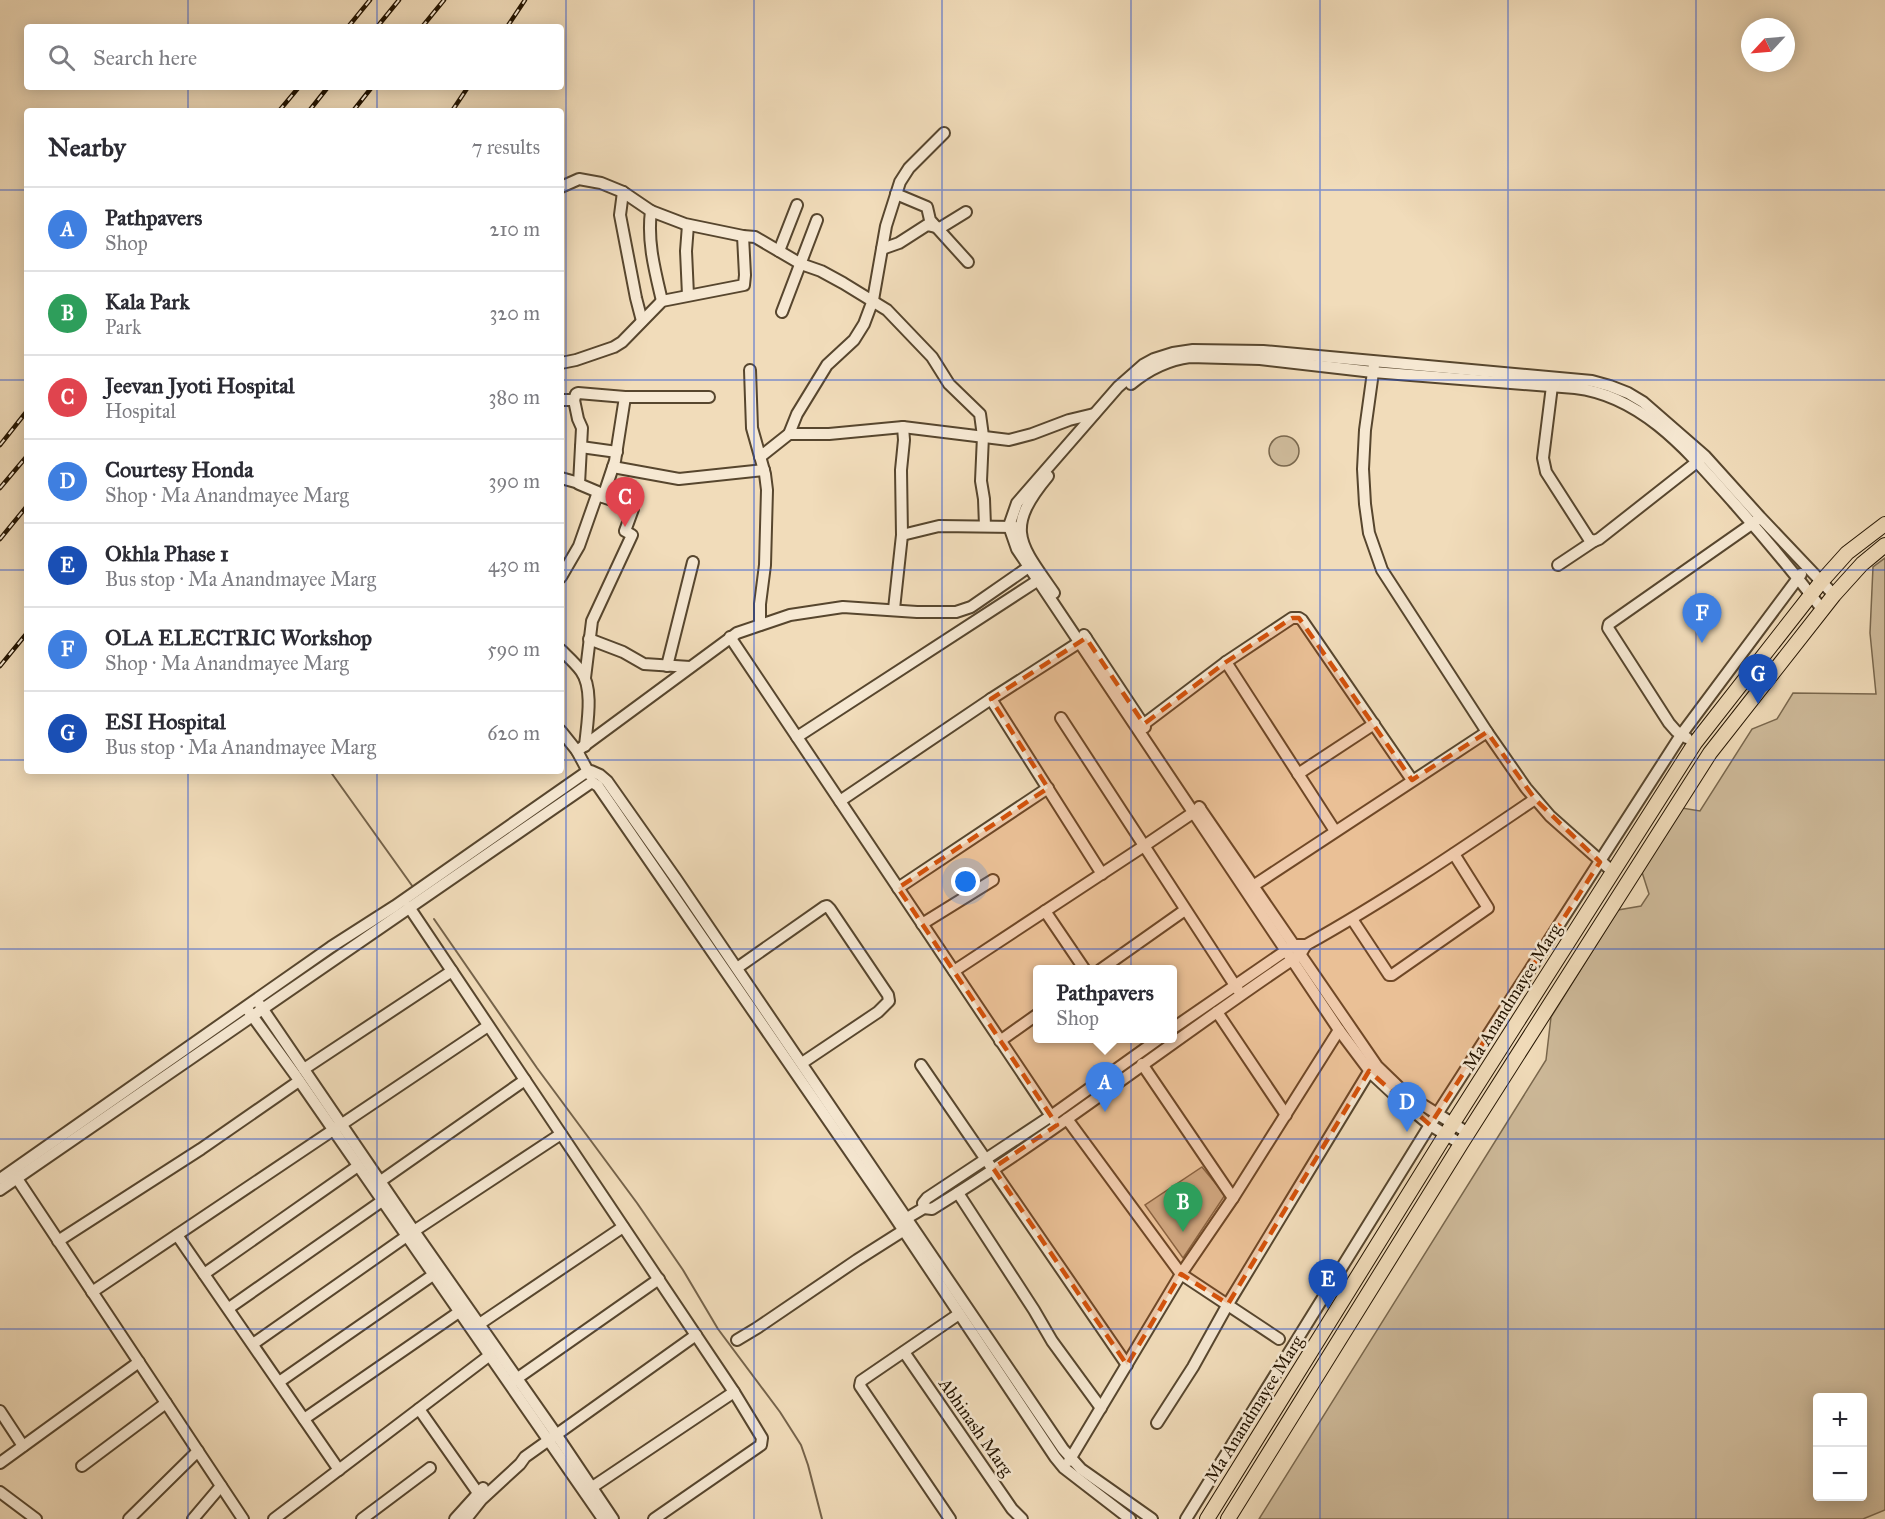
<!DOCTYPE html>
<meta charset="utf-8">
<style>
:root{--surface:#fff;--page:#f7f7f7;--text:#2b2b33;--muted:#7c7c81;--line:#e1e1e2;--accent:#111827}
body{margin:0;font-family:"IM FELL Great Primer",serif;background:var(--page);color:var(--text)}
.controls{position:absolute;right:18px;bottom:18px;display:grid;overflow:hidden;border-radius:6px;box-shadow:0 3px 15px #0003}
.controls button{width:54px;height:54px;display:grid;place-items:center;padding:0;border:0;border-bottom:2px solid var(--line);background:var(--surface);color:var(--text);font:30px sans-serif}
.compass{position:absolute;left:1741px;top:18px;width:54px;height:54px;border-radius:50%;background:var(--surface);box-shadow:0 3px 15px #0003;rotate:244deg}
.you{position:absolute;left:966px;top:882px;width:21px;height:21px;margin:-15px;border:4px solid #fff;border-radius:50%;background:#1a73e8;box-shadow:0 0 0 9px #1a73e833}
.badge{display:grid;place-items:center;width:39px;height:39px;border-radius:50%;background:var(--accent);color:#fff;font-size:20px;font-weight:700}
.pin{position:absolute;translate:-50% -50px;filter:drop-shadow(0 2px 3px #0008)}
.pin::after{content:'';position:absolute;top:32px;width:21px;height:18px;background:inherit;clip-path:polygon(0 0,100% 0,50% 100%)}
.popup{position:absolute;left:1033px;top:965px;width:144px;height:78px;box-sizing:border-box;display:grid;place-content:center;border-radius:6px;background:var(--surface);filter:drop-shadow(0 2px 4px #0005);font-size:20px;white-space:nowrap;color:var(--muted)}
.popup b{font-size:22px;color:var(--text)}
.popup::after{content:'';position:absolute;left:50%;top:100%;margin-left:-12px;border:12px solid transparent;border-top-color:var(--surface)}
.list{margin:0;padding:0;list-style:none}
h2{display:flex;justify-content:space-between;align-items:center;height:78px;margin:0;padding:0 24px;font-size:26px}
h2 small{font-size:20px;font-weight:400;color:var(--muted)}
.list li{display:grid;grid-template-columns:39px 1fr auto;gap:18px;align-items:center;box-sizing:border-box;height:84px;padding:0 24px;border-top:2px solid var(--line)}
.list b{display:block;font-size:22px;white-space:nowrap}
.list p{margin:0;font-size:20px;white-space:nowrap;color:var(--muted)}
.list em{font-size:20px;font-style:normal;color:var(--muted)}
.icon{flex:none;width:33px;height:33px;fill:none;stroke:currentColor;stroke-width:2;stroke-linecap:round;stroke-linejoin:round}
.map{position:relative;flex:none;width:1885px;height:1519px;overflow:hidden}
.search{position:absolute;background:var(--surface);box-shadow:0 3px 15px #0003;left:24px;top:24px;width:540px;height:66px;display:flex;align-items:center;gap:15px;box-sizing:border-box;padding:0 21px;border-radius:6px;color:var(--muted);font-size:22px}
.panel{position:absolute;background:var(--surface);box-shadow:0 3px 15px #0003;left:24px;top:108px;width:540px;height:666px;border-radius:6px}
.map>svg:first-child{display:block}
.green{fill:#ceba9a;stroke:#79674d;stroke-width:1.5;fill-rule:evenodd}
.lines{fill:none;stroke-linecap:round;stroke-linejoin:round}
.stream{stroke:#75634a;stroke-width:2}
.minor-casing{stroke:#57462e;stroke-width:14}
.major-casing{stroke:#241400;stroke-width:16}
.minor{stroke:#f6e8d2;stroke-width:10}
.major{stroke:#f1dcba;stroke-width:14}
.rail-casing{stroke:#241400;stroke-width:4.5}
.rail{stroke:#f6e8d2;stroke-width:2;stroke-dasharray:7;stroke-linecap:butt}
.marked{fill:#d4520b;fill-opacity:0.2;stroke:#d4520b;stroke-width:4.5;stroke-dasharray:12 8;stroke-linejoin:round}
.grid{fill:none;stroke:#1d4ed8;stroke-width:1.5;stroke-opacity:0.55}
.labels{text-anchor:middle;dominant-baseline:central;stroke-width:5;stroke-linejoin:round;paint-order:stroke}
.street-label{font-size:18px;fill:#241400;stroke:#f6e8d2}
</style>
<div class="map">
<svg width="1885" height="1519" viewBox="0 0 1885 1519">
<rect width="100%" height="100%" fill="#f1dcba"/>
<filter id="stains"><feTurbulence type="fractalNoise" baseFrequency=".00333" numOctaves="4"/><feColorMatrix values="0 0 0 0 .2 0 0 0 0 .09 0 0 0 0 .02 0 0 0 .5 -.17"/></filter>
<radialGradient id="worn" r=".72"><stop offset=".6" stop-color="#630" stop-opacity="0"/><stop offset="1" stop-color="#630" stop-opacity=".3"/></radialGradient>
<g class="green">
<circle cx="1284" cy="451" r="15"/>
<path d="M1885,558v952l-22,9h-604l287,-459 5,-43 67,-107 23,-4 8,-12 -8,-25 41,-61 18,3 52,-82 25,-10 16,-26 83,1 -6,-61 3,-66zM1818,1398h44v98h-44z"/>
<path d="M1202,1167l23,28 -42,63 -38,-53z"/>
</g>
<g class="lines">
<g class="stream">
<path d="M330,771l83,116"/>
<path d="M434,919l103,149 100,135 46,67 35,59 62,83 21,33 7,20 14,54"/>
</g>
<defs>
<g id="minor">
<path d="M561,187l18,-8 22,4 22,9 28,19 34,13 58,12 12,1 46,27 20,7 22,12 44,27 45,47 17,27 31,30 3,22 -2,45 3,18 1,27"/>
<path d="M623,192l-3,23 16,83 6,23"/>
<path d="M896,194l31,13 3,13 38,42"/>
<path d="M651,211c-4,31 4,60 11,90"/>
<path d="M882,249l17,-6 28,-18 13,3 26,-16"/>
<path d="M779,251l18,-46"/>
<path d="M688,295l-2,-44 2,-26"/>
<path d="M782,312l35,-92"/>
<path d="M561,363l15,-3 38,-13 8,-5 40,-41 82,-16 1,-10 -2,-39"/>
<path d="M1374,365l-9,65 -2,39 2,35 4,29 13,37 105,162 39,56 24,28 63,56"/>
<path d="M750,370l2,58 13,46 2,16 -2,75 -5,39v21"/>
<path d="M1131,384c18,-15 36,-24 59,-27l70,2 113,13 202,16c69,8 116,67 159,115 31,35 60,70 88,106"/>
<path d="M1552,386l-9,72 3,14 43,67 5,2 5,-2 103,-81"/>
<path d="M561,400h13l4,19 4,9 -3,56 19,8 -19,54 -18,31"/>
<path d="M574,400l2,-6 2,-1 47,4h84"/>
<path d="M789,434h40l74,-7 106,13 23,-6 37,-14 25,-6"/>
<path d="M581,447l36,5"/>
<path d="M760,457l29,-23 8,-20 30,-49 27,-25 10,-16 9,-24 13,-74 14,-44 9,-14 35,-35"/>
<path d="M613,467l66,12 85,-9"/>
<path d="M1048,476c-44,53 -29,67 6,117"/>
<path d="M561,478l18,5"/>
<path d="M603,497l12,-36 10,-64"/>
<path d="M902,535l37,-9 76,1"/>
<path d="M1558,565l36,-24"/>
<path d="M894,609l8,-74 -1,-65 3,-30 -1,-13"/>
<path d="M1084,635l61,92"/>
<path d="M730,637l327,488"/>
<path d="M589,639l34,13 21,12 46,3"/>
<path d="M561,650c6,6 14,13 20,21 13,18 6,53 4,75"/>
<path d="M1226,662l109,169"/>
<path d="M667,666l26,-104"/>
<path d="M585,678l7,-57 40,-86 -7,-4 8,-22 -1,-2 -35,-12"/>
<path d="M991,699l111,175"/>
<path d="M1061,718l177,272"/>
<path d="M1144,724l82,-62 66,-44h7l3,2 110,160"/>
<path d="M561,731l16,20 13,24"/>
<path d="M797,737l240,-156"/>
<path d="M1687,738l-11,-7 -7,-8 -61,-95 1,-4 147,-103"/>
<path d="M577,751l160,-118 53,-18 53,-8 74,5h39l15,-5 62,-43"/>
<path d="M1298,774l76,-50"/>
<path d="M840,801l151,-102 95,-61"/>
<path d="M1199,807l178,259 30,29 61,38"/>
<path d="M1253,886l234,-154"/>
<path d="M898,888l150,-100"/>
<path d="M409,907l325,485 28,46 -1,7 -107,74"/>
<path d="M1045,911l40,59"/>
<path d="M1352,919l37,56h3l96,-67 -34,-54"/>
<path d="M922,924l71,-44"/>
<path d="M1306,945c79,-44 154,-95 229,-146"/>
<path d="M737,968l87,-61 3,-1 3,3 58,86 1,6 -11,11 -76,51"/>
<path d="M1100,970l85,-60"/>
<path d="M954,971l190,-125 56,-38"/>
<path d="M260,1005l154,226 142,203 57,85"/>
<path d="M248,1010l48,66 307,443"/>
<path d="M1217,1012l69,103"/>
<path d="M1000,1041l38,-27"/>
<path d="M1142,1064l91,134"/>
<path d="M921,1065l206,300"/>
<path d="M304,1069l148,-98"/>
<path d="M1067,1119l114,155 98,65"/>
<path d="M1461,1144l-31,-19 -29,-24 -29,-27 -33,-44 -322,-481 -8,-23 8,-23 101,-116 25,-22 11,-6 19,-6 20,-3 70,1 329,30 18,5 18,7 15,9 62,54 55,61 74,78"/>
<path d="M14,1174l229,345"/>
<path d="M0,1179l331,-232 64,-41 190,-133 6,-2 9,4 7,6 69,98 387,570 18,20 71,50"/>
<path d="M375,1185l150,-105"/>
<path d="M0,1190l592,-408 6,4 292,424 165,247 9,11 66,51"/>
<path d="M958,1193l76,117 18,31 49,67"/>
<path d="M924,1208l-1,-5 4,-5 124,-82 109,-78"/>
<path d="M902,1221l22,-13 8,1c123,-76 237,-166 357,-247l11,-7 6,-10h-12l-122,84"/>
<path d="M177,1235l162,235"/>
<path d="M58,1241l143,-92 98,-68"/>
<path d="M204,1274l154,-108"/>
<path d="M92,1292l396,-266"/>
<path d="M229,1308l153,-107"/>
<path d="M475,1327l148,-100"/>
<path d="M737,1340l20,-12 100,-68 52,-33"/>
<path d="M253,1344l161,-113 147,-97"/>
<path d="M904,1352l108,157 10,10"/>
<path d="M279,1382l154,-107"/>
<path d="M512,1382l147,-103"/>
<path d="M419,1409l59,84"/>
<path d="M0,1411l23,35"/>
<path d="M304,1419l155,-107"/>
<path d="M1157,1423l36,-56 35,-63 142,-234"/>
<path d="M1069,1461l112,-187 52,-76 106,-168"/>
<path d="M0,1463l139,-101"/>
<path d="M82,1466l84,-63"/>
<path d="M588,1490l146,-98"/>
<path d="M0,1492l36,27"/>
<path d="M129,1519l69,-68"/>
<path d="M193,1519l28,-33"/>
<path d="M274,1519l216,-164"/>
<path d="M362,1519l68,-51"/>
<path d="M455,1519l28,-31"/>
<path d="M466,1519l16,-20 38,-35 5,-7 171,-122"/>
<path d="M950,1519l-90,-133 1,-5 98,-67"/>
<path d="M1186,1519l244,-394 251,-390 120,-161"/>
</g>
<g id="major">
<path d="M1207,1519l239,-385 249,-391 126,-161 26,-29 38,-29"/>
<path d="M1228,1519l233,-375 249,-391 124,-158 28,-31 23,-19"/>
</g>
</defs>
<use href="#minor" class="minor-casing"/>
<use href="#major" class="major-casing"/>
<use href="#minor" class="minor"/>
<use href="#major" class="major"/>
<defs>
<g id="rail">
<path d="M348,27l22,-27"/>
<path d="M377,27l22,-27"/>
<path d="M422,27l22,-27"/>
<path d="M507,27l18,-27"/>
<path d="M279,111l20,-24"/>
<path d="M309,111l19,-24"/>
<path d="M353,111l19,-24"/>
<path d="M452,111l16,-24"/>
<path d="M0,445l27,-34"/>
<path d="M0,488l27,-32"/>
<path d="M0,539l27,-33"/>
<path d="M0,666l27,-33"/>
</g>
</defs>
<use href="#rail" class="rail-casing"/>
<use href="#rail" class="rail"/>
</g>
<path class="marked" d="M1292,618h7l113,162 75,-48 48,67 65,63 -170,263 -61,-54 -141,233 -47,-30 -54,91 -134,-197 64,-43 -159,-237 150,-100 -57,-89 95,-61 58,86 82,-62z"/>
<path class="grid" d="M188,0v27M377,0v27M566,0v1519M754,0v1519M942,0v1519M1131,0v1519M1320,0v1519M1508,0v1519M1696,0v1519M188,87v24M377,87v24M0,190h27M561,190h1324M0,380h27M561,380h1324M0,570h27M561,570h1324M0,760h27M561,760h1324M188,771v748M377,771v748M0,949h1885M0,1139h1885M0,1329h1885"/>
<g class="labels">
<g class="street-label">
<text transform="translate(1512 997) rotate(-58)">Ma Anandmayee Marg</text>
<text transform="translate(1254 1409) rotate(-58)">Ma Anandmayee Marg</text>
<text transform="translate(976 1427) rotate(55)">Abhinash Marg</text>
</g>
</g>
<rect width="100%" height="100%" filter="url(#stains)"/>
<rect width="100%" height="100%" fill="url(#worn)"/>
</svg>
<div class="controls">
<button>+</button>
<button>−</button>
</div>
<svg class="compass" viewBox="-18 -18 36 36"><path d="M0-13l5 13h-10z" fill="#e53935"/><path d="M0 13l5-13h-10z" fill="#7c7c81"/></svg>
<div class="you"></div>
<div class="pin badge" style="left:1105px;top:1112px;background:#3f7fe0">A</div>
<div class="popup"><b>Pathpavers</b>Shop</div>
<div class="pin badge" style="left:1183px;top:1232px;background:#2e9e5b">B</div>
<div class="pin badge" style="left:625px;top:527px;background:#e0444e">C</div>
<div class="pin badge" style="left:1407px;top:1132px;background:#3f7fe0">D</div>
<div class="pin badge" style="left:1328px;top:1309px;background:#1a4fb4">E</div>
<div class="pin badge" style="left:1702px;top:643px;background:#3f7fe0">F</div>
<div class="pin badge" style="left:1758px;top:704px;background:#1a4fb4">G</div>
<div class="search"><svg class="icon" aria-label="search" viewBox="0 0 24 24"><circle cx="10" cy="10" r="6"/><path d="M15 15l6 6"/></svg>Search here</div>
<section class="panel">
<h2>Nearby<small>7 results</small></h2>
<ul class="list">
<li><span class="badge" style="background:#3f7fe0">A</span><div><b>Pathpavers</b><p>Shop</p></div><em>210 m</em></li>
<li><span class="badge" style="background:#2e9e5b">B</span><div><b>Kala Park</b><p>Park</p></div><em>320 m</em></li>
<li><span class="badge" style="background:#e0444e">C</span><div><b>Jeevan Jyoti Hospital</b><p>Hospital</p></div><em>380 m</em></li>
<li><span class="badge" style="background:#3f7fe0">D</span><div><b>Courtesy Honda</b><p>Shop · Ma Anandmayee Marg</p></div><em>390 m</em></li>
<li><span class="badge" style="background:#1a4fb4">E</span><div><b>Okhla Phase 1</b><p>Bus stop · Ma Anandmayee Marg</p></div><em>430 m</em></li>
<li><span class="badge" style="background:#3f7fe0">F</span><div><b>OLA ELECTRIC Workshop</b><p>Shop · Ma Anandmayee Marg</p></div><em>590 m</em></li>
<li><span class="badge" style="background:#1a4fb4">G</span><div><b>ESI Hospital</b><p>Bus stop · Ma Anandmayee Marg</p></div><em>620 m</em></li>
</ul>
</section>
</div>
